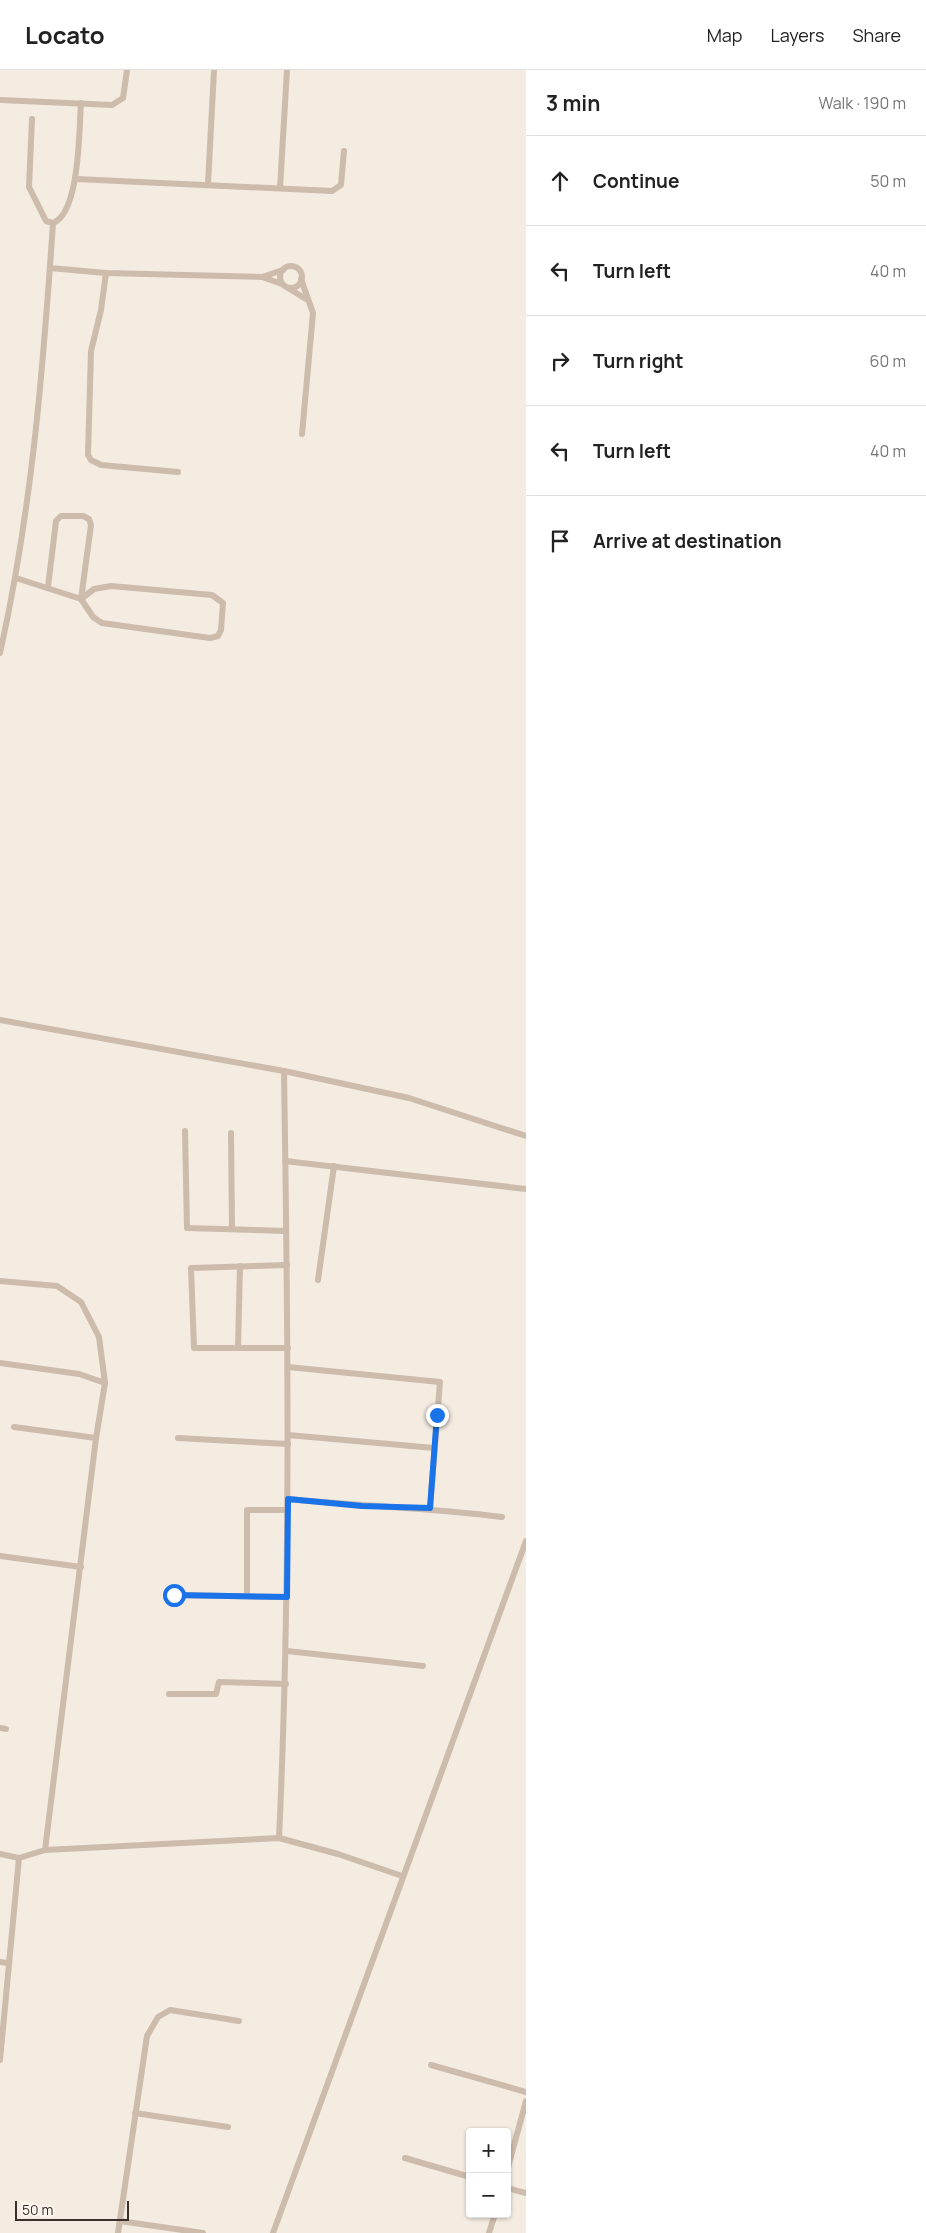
<!DOCTYPE html>
<meta charset="utf-8">
<style>
:root{--surface:#fff;--page:#f2f2f2;--text:#222;--muted:#767676;--line:#e0e0e0}
body{margin:0;font-family:Manrope,sans-serif;background:var(--page);color:var(--text)}
.controls{position:absolute;right:15px;bottom:15px;display:grid;overflow:hidden;border-radius:5px;box-shadow:0 1px 4px #0004}
.controls button{width:45px;height:45px;display:grid;place-items:center;padding:0;border:0;border-bottom:1px solid var(--line);background:var(--surface);color:var(--text);font:25px sans-serif}
.scale{position:absolute;left:15px;bottom:12px;width:114px;box-sizing:border-box;padding-left:5px;border:2px solid #3b302b;border-top:0;font-size:14px;line-height:18px;white-space:nowrap;color:#3b302b;-webkit-text-stroke:4px #fbf5ee;paint-order:stroke}
.stop{position:absolute;width:15px;height:15px;margin:-11px;border:4px solid #1a73e8;border-radius:50%;background:#fff}
.stop.end{background:#1a73e8;border-color:#fff;box-shadow:0 1px 5px #0008}
.list{margin:0;padding:0;list-style:none}
h2{display:flex;justify-content:space-between;align-items:center;height:65px;margin:0;padding:0 20px;font-size:21px}
h2 small{font-size:16px;font-weight:400;color:var(--muted)}
.list li{display:grid;grid-template-columns:32px 1fr auto;gap:15px;align-items:center;box-sizing:border-box;height:90px;padding:0 20px;border-top:1px solid var(--line)}
.list b{display:block;font-size:19px;white-space:nowrap}
.list em{font-size:16px;font-style:normal;color:var(--muted)}
.icon{flex:none;width:28px;height:28px;fill:none;stroke:currentColor;stroke-width:2;stroke-linecap:round;stroke-linejoin:round}
.map{position:relative;flex:none;width:526px;height:2163px;overflow:hidden}
header{display:flex;align-items:center;gap:30px;box-sizing:border-box;height:70px;padding:0 25px;background:var(--surface);border-bottom:1px solid var(--line)}
header strong{font-size:24px}
nav{display:flex;gap:28px;margin-inline-start:auto;font-size:18px}
main{display:flex}
aside{flex:1;background:var(--surface)}
.map>svg:first-child{display:block}
.lines{fill:none;stroke-linecap:round;stroke-linejoin:round}
.service{stroke:#cdbbac;stroke-width:6}
.route{stroke:#1a73e8;stroke-width:6}
</style>
<header>
<strong>Locato</strong>
<nav><a>Map</a><a>Layers</a><a>Share</a></nav>
</header>
<main>
<div class="map">
<svg width="526" height="2163" viewBox="0 0 526 2163">
<rect width="100%" height="100%" fill="#f4ebe1"/>
<g class="lines">
<g class="service">
<path d="M0,30l112,5 11,-7 4,-28"/>
<path d="M32,49l-3,68 17,34 7,2c27,-10 26,-94 28,-120"/>
<path d="M76,109l256,12 9,-6 3,-34"/>
<path d="M208,114l6,-114"/>
<path d="M280,118l7,-118"/>
<circle cx="291" cy="207" r="11"/>
<path d="M50,198l56,5 156,4 20,7"/>
<path d="M106,203l-5,37 -10,41 -3,104 3,5 10,5 77,7"/>
<path d="M262,207l21,-7"/>
<path d="M301,209l12,34 -11,121"/>
<path d="M288,218l18,11"/>
<path d="M16,508l65,21"/>
<path d="M48,517l8,-66 5,-5h22l6,3 2,6 -10,74 12,18 9,6 108,15 8,-2 3,-6 2,-27 -11,-8 -101,-9 -17,3 -13,10"/>
<path d="M0,583c32,-144 43,-283 53,-430"/>
<path d="M0,950l284,51 125,27 117,38"/>
<path d="M185,1061l2,97 99,3"/>
<path d="M231,1063l1,96"/>
<path d="M285,1091l241,28"/>
<path d="M287,1195l-96,3 3,80h94"/>
<path d="M318,1210l16,-114"/>
<path d="M0,1211l57,5 24,16 18,35 6,46 -9,55 -51,412 -26,8 -19,202"/>
<path d="M238,1278l2,-82"/>
<path d="M0,1293l79,11 26,9"/>
<path d="M288,1297l152,15 -10,126"/>
<path d="M14,1357l82,11"/>
<path d="M288,1365l146,13"/>
<path d="M178,1368l110,6"/>
<path d="M288,1429c71,7 143,9 214,18"/>
<path d="M0,1486l81,11"/>
<path d="M174,1525l113,2"/>
<path d="M247,1526v-86h41"/>
<path d="M287,1581l136,15"/>
<path d="M169,1624h47l3,-12 67,2"/>
<path d="M0,1658l6,1"/>
<path d="M279,1768c12,-256 9,-511 5,-767"/>
<path d="M45,1780l234,-12 59,16 64,22"/>
<path d="M0,1784l19,4"/>
<path d="M0,1892l8,1"/>
<path d="M431,1995l95,27"/>
<path d="M135,2043l93,14"/>
<path d="M405,2088l65,19"/>
<path d="M507,2101l19,-70"/>
<path d="M507,2118l19,5"/>
<path d="M120,2151l83,12"/>
<path d="M118,2163l29,-197 11,-19 12,-7 69,11"/>
<path d="M273,2163l253,-692"/>
<path d="M489,2163l6,-19"/>
</g>
</g>
<g class="lines">
<path class="route" d="M174,1525l113,2 1,-98 74,7 68,2 7,-93"/>
</g>
</svg>
<div class="controls">
<button>+</button>
<button>−</button>
</div>
<div class="scale">50 m</div>
<div class="stop" style="left:174px;top:1525px"></div>
<div class="stop end" style="left:437px;top:1345px"></div>
</div>
<aside>
<h2>3 min<small>Walk · 190 m</small></h2>
<ul class="list">
<li><svg class="icon" aria-label="ahead" viewBox="0 0 24 24"><path d="M12 20V5M6 11l6-6 6 6"/></svg><div><b>Continue</b></div><em>50 m</em></li>
<li><svg class="icon" aria-label="left" viewBox="0 0 24 24"><path d="M17 20v-9H6M10 6l-5 5 5 5"/></svg><div><b>Turn left</b></div><em>40 m</em></li>
<li><svg class="icon" aria-label="right" viewBox="0 0 24 24"><path d="M7 20v-9h11M14 6l5 5-5 5"/></svg><div><b>Turn right</b></div><em>60 m</em></li>
<li><svg class="icon" aria-label="left" viewBox="0 0 24 24"><path d="M17 20v-9H6M10 6l-5 5 5 5"/></svg><div><b>Turn left</b></div><em>40 m</em></li>
<li><svg class="icon" aria-label="arrive" viewBox="0 0 24 24"><path d="M6 21V4h12l-3 4 3 4H6"/></svg><div><b>Arrive at destination</b></div></li>
</ul>
</aside>
</main>
